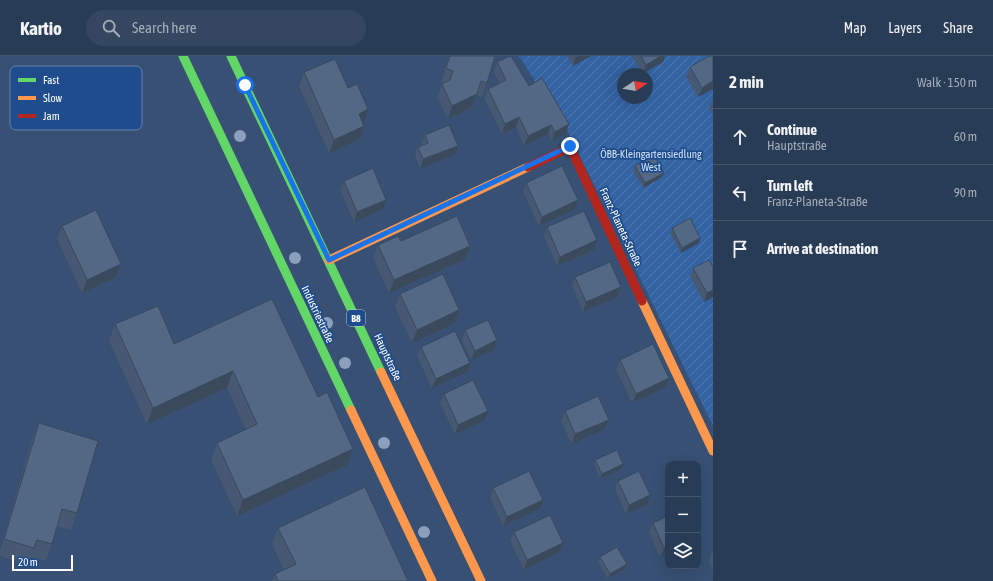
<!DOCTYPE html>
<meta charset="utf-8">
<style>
:root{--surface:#293c56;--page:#354760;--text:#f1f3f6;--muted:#a5adb9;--line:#45566c}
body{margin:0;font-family:"Asap Condensed",sans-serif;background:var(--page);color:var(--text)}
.controls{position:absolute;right:12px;bottom:12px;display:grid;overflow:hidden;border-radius:8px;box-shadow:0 4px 16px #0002}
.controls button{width:36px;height:36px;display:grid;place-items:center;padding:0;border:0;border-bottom:1px solid var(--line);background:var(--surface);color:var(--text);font:20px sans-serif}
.compass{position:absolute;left:617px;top:12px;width:36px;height:36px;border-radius:50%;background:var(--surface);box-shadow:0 4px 16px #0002;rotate:78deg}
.scale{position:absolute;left:12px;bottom:10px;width:61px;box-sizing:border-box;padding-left:4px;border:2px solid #fff;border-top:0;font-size:11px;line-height:14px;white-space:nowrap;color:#fff;-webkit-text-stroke:3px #1e4c8c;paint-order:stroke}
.stop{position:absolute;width:12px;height:12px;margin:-9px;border:3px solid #1a73e8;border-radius:50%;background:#fff}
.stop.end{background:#1a73e8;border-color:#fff;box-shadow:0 1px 4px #0008}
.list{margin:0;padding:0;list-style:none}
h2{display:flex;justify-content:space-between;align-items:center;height:52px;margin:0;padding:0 16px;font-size:17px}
h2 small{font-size:13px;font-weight:400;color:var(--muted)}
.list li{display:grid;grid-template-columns:26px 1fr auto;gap:12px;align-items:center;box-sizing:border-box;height:56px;padding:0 16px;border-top:1px solid var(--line)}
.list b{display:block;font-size:15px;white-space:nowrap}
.list p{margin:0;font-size:13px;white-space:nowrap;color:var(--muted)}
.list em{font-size:13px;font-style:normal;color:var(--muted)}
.icon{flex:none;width:22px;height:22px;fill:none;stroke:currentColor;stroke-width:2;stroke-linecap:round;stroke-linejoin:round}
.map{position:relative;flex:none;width:713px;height:525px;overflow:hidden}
header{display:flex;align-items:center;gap:24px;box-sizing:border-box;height:56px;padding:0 20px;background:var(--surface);border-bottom:1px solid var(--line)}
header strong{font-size:19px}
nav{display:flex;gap:22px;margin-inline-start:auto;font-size:14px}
.search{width:280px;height:36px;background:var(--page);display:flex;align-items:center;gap:10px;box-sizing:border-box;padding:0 14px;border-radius:22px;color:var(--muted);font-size:15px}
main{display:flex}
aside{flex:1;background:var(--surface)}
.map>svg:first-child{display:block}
.garden{fill:url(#garden-furrows);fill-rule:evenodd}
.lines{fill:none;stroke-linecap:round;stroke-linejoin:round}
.fast{stroke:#63d668;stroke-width:9}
.slow{stroke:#ff974d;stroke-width:9}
.jam{stroke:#b3261e;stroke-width:9}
.tree{fill:#8ba0bd}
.wall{fill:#475972}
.shaded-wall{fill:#3a495c}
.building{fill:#536884;stroke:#3a495c}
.route{stroke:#1a73e8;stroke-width:5}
.labels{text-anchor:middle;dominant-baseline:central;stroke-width:3.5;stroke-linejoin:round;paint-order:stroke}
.shield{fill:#1e4c8c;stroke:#bcc9dc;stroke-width:1}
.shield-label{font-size:10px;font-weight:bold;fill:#fff}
.park-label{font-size:11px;fill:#d0e2f9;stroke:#1e4c8c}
.street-label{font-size:11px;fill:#fff;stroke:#1e4c8c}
.key{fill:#1e4c8c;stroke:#6282ae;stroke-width:1}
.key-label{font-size:11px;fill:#fff}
</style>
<header>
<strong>Kartio</strong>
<div class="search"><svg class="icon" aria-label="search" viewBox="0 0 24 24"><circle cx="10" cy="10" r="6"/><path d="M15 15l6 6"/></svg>Search here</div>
<nav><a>Map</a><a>Layers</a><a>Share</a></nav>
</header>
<main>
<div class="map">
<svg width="713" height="525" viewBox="0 0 713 525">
<defs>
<pattern id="garden-furrows" width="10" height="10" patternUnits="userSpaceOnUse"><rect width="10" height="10" fill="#3363a3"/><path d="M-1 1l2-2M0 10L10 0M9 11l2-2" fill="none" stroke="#527ab1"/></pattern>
</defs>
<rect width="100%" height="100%" fill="#375073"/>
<path class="garden" d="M519,0h194v370l-145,-294zM623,18h24v24h-24z"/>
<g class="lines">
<g class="fast">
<path d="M183,0l168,354"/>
<path d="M231,0l150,316"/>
</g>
<g class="slow">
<path d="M329,204l199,-93"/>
<path d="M642,245l71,150"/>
<path d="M381,316l100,209"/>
<path d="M351,354l81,171"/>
</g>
<path class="jam" d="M528,111l42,-20 72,154"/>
</g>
<g class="tree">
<circle cx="240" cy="80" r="6"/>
<circle cx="295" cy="202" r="6"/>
<circle cx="327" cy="267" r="6"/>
<circle cx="345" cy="307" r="6"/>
<circle cx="384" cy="387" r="6"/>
<circle cx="424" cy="476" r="6"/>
</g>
<g class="wall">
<path d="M449,0h46l-13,41 -5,-2 -5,12 -24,12 -11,-22 5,-13 3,-1 -4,-1z"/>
<path d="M567,0h24l-18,10z"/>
<path d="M632,0h33l-2,6 -21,12z"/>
<path d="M713,2l-15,39 -12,-20 4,-10z"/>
<path d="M497,6l32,24 40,38 -3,9 -14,8 -4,-7 -24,12 -8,-19 -14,7 -18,-36 4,-9 11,-6 -5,-11z"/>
<path d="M304,16l44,16 20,21 -5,14 -3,16 -31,14 -30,-67z"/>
<path d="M713,43v16l-4,-7z"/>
<path d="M425,79l33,11 -4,9 -34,14 -5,-13 3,-9 4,-2 -1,-1z"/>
<path d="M635,110l27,11 -19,11 -10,-17z"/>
<path d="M344,125l39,28 -29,13 -14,-32z"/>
<path d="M526,127l49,26 -36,17 -16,-34z"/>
<path d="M62,170l54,51 -34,16 -25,-54z"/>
<path d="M547,171l47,23 -37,16 -13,-29z"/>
<path d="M672,172l28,10 -1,5 -18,10 -11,-20z"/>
<path d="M401,185l69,5 -5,13 -76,34 -16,-35 5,-13z"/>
<path d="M693,212l20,29 -9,5 -14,-25z"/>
<path d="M575,221l46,10 -4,10 -34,15 -11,-26z"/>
<path d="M400,238l59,16 -4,13 -43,20 -17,-36z"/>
<path d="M115,268l59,20 144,53 35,52 -6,16 -110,51 -26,-56 6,-17 29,-13 -19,-42 -80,36 -38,-83z"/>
<path d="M465,274l32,10 -3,10 -23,10 -9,-20z"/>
<path d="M421,291l46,25 -35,16 -15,-32z"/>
<path d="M620,304l45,27 -33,16 -16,-34z"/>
<path d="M444,338l40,27 -29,13 -15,-31z"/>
<path d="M565,355l44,9 -4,9 -33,15 -11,-23z"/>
<path d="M39,367l38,90 -6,17 -14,-4 -5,18 -6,17 -15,-4 -3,8 -28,-9v-6l32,-110z"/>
<path d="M595,404l26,9 -21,10 -6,-14z"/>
<path d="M618,425l29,24 -21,9 -11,-24z"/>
<path d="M493,432l50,12 -3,9 -37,17 -13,-29z"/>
<path d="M653,467l15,31 -8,3 -11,-25z"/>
<path d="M278,472l130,53h-136l3,-7 9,-4 -12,-26z"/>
<path d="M514,476l46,20 -36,18 -14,-29z"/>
<path d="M712,495h1v20l-4,-10z"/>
<path d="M600,501l25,12 -17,10 -10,-17z"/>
</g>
<g class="shaded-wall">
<path d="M578,0h13l-18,10 3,-9z"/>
<path d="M661,0h4l-2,6 -21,12 4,-9z"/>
<path d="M713,25v8l-15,8 4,-9z"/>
<path d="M477,38l-5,13 -24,12 4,-13z"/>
<path d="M368,53l-4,14 -10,4 5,-13z"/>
<path d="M519,61l-3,10 -14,7 3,-10z"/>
<path d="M569,68l-3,9 -14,8 3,-9z"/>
<path d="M551,69l-3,9 -24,12 4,-10z"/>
<path d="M364,70l-4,13 -31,14 5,-13z"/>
<path d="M458,90l-4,9 -34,14 3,-10z"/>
<path d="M664,117l-2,4 -19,11 2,-5z"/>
<path d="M386,144l-3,9 -29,13 3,-10z"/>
<path d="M578,144l-3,9 -36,17 3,-9z"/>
<path d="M700,182l-1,5 -18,10 1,-5z"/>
<path d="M597,184l-3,10 -37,16 3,-9z"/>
<path d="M470,190l-5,13 -76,34 5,-13z"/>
<path d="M121,208l-5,13 -34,16 5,-13z"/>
<path d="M621,231l-4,10 -34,15 3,-10z"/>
<path d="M713,234v7l-9,5 3,-9z"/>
<path d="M459,254l-4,13 -43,20 5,-13z"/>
<path d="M497,284l-3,10 -23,10 4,-9z"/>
<path d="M470,307l-3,9 -35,16 4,-9z"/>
<path d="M233,315l-6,17 -80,36 6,-16z"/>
<path d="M669,322l-4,9 -33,16 4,-9z"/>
<path d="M488,355l-4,10 -29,13 3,-9z"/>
<path d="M609,364l-4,9 -33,15 3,-10z"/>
<path d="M353,393l-6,16 -110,51 6,-16z"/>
<path d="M623,408l-2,5 -21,10 2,-5z"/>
<path d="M650,439l-3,10 -21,9 3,-9z"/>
<path d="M543,444l-3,9 -37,17 4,-9z"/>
<path d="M563,487l-3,9 -36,18 3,-10z"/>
<path d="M668,490v8l-8,3 4,-9z"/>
<path d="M627,508l-2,5 -17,10 2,-5z"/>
</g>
<g class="building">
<path d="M450,0h45l-8,27 -6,-2 -4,13 -25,12 -10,-22 8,-4 3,-9 -7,-3z"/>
<path d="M510,0h1l18,30 13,-8 27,46 -14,8 -4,-7 -23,11 -9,-19 -14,7 -17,-35 18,-9 -9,-18z"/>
<path d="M641,0h20l-15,9z"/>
<path d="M709,0h3l1,2v23l-11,7 -12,-21z"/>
<path d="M335,3l13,29 9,-4 11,25 -9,5 5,12 -30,14 -30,-68z"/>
<path d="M449,69l9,21 -35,13 -5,-12 10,-4 -3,-8z"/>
<path d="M654,99l10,18 -19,10 -10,-17z"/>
<path d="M562,110l16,34 -36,17 -16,-34z"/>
<path d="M373,112l13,32 -29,12 -13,-31z"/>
<path d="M96,154l25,54 -34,16 -25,-54z"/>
<path d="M584,155l13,29 -37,17 -13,-30z"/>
<path d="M457,160l13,30 -76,34 -16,-35 20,-9 3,5z"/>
<path d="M690,162l10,20 -18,10 -10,-20z"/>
<path d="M709,204l4,7v23l-6,3 -14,-25z"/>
<path d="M610,206l11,25 -35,15 -11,-25z"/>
<path d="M443,218l16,36 -42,20 -17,-36z"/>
<path d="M272,243l46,98 9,-5 26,57 -110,51 -26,-57 40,-19 -24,-53 -80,37 -38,-84 43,-18 16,38z"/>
<path d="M488,264l9,20 -22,11 -10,-21z"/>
<path d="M455,275l15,32 -34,16 -15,-32z"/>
<path d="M653,288l16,34 -33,16 -16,-34z"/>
<path d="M473,324l15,31 -30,14 -14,-31z"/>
<path d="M598,340l11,24 -34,14 -10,-23z"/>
<path d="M39,367l59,18 -21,72 -15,-4 -10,35 -15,-4 -3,8 -30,-9z"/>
<path d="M617,394l6,14 -21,10 -7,-14z"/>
<path d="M529,415l14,29 -36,17 -14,-29z"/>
<path d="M639,415l11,24 -21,10 -11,-24z"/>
<path d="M365,431l43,94h-130l-3,-7 21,-10 -18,-36z"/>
<path d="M550,459l13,28 -36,17 -13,-28z"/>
<path d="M668,460v30l-4,2 -11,-25z"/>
<path d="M617,491l10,17 -17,10 -10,-17z"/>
</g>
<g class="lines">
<path class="route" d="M245,29l84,175 241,-114"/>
</g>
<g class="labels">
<rect class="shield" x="347" y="254" width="18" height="16" rx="3"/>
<g class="shield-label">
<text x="356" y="262">B8</text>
</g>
<g class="park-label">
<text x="651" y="98">ÖBB-Kleingartensiedlung<tspan x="651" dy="13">West</tspan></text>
</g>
<g class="street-label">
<text transform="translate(621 171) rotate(65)">Franz-Planeta-Straße</text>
<text transform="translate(318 258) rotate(65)">Industriestraße</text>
<text transform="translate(388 301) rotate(65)">Hauptstraße</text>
</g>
</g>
<rect x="10" y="10" width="132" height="64" rx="6" class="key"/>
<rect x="18" y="22" width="18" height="4" fill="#63d668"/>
<rect x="18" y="40" width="18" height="4" fill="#ff974d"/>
<rect x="18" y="58" width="18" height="4" fill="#b3261e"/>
<g class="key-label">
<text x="43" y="28">Fast</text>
<text x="43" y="46">Slow</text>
<text x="43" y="64">Jam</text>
</g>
</svg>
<div class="controls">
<button>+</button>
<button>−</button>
<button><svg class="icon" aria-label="layers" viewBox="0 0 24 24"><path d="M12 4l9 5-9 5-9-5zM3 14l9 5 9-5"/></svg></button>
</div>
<svg class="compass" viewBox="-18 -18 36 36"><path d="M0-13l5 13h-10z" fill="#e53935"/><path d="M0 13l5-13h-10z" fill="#a5adb9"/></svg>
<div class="scale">20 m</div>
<div class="stop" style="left:245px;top:29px"></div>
<div class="stop end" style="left:570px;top:90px"></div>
</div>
<aside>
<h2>2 min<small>Walk · 150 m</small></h2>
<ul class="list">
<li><svg class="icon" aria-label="ahead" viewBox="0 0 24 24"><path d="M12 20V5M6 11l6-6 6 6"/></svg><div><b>Continue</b><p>Hauptstraße</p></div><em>60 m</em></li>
<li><svg class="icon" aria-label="left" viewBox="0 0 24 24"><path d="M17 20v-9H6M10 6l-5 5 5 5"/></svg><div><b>Turn left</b><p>Franz-Planeta-Straße</p></div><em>90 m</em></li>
<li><svg class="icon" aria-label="arrive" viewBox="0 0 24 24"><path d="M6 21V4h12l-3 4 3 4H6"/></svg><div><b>Arrive at destination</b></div></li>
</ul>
</aside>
</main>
